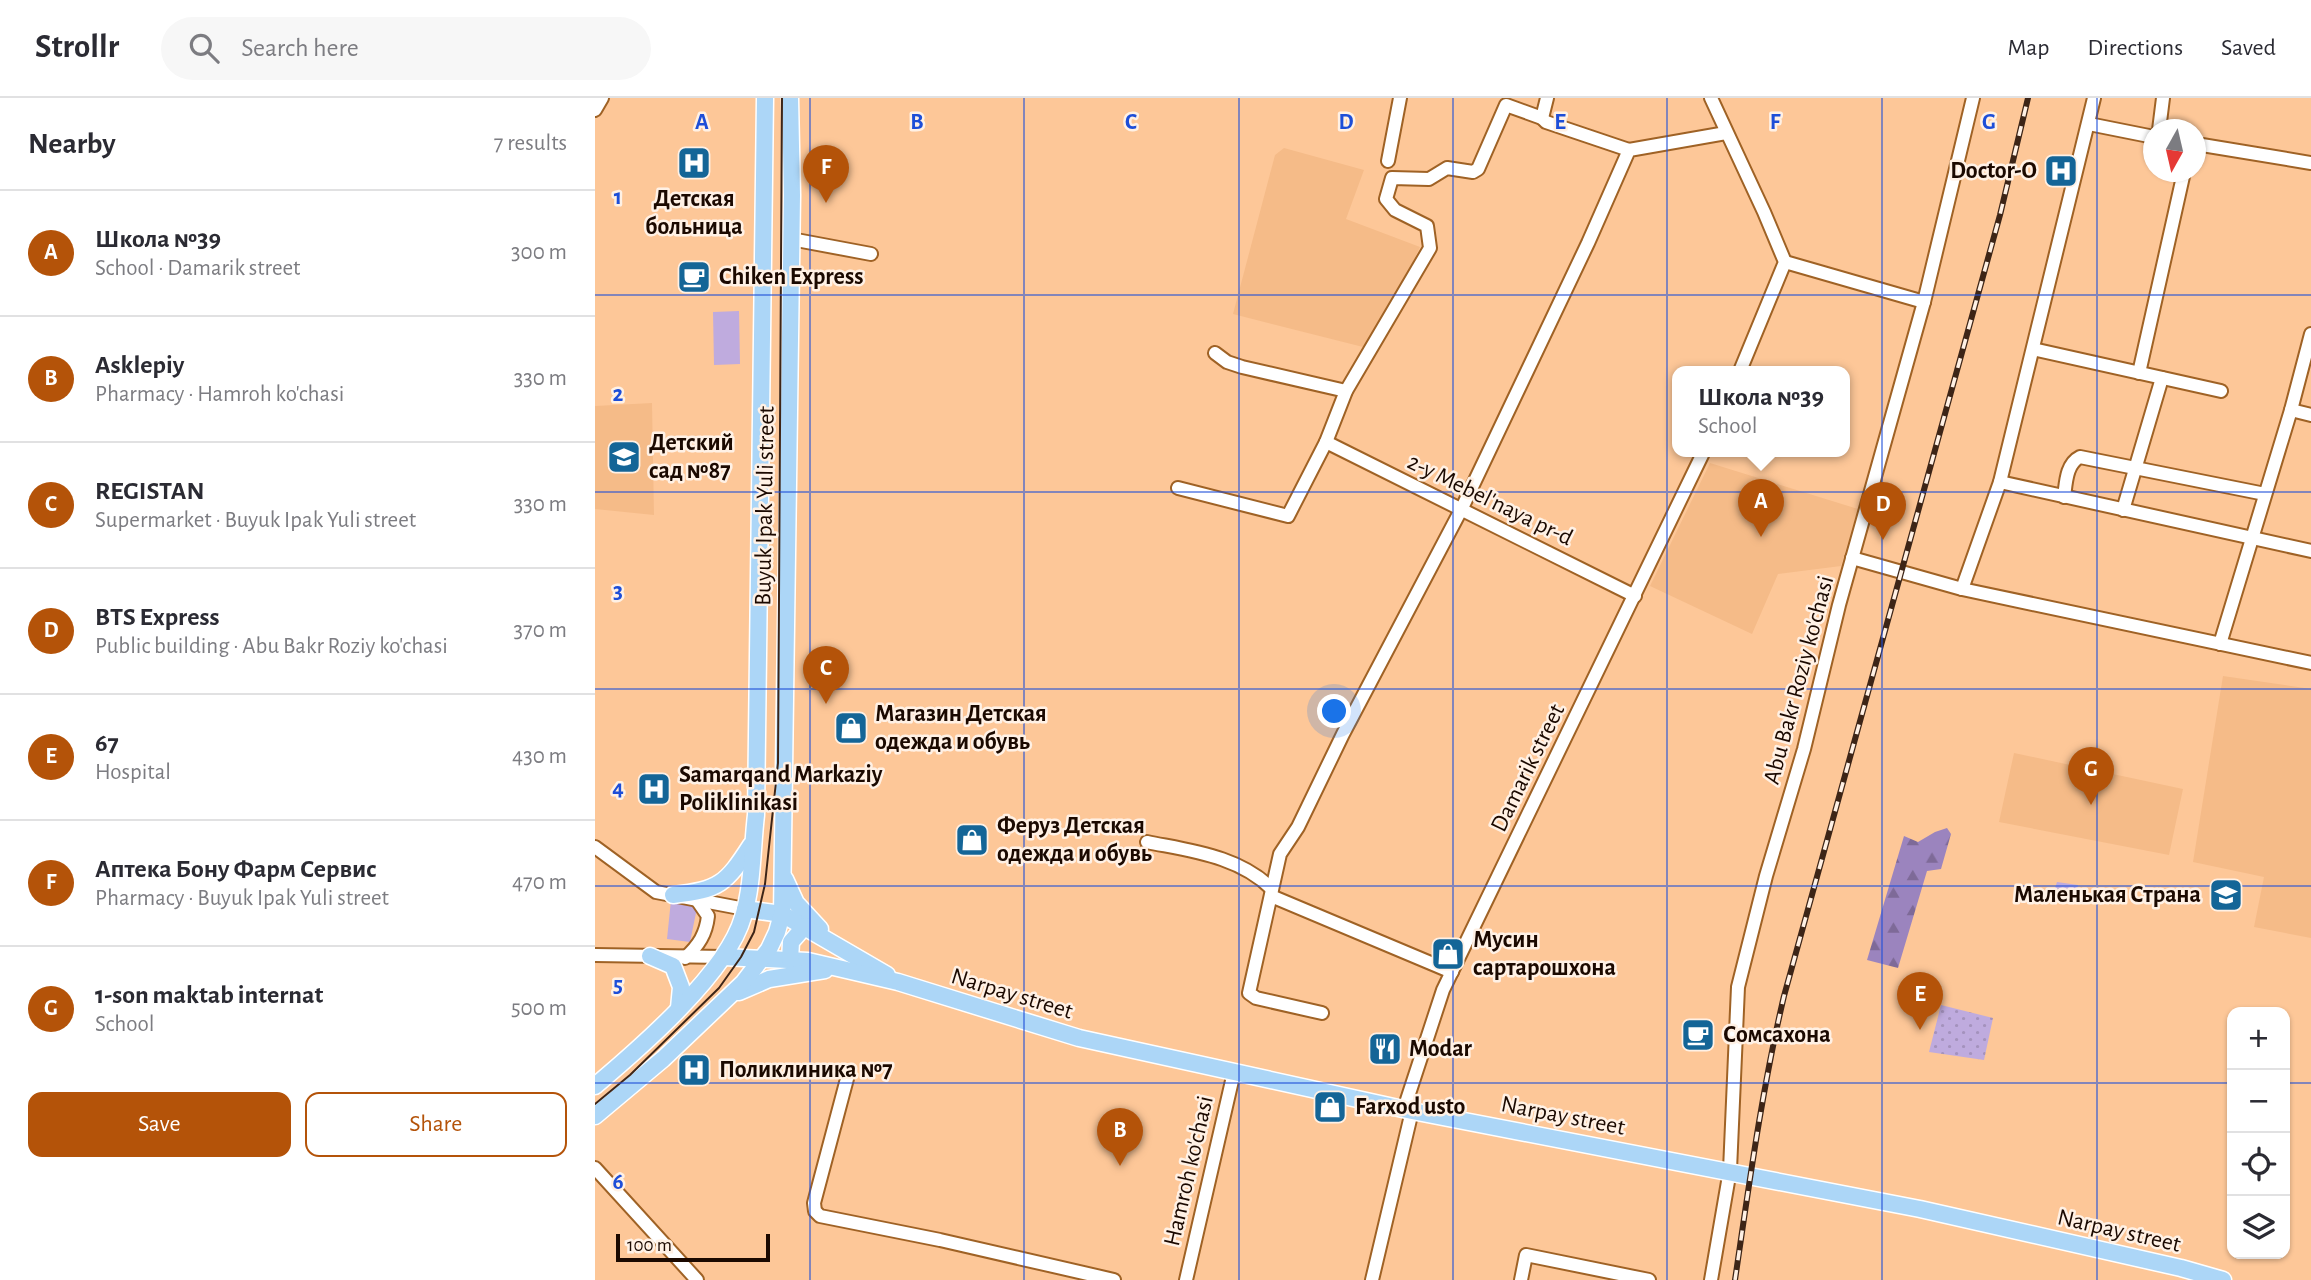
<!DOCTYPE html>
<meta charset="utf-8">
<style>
:root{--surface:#fff;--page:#f7f7f7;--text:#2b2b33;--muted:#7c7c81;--line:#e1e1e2;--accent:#b45309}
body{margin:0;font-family:"Alegreya Sans",sans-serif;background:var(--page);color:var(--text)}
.controls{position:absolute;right:21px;bottom:21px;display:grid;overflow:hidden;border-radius:14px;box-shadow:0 2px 5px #0004}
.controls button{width:63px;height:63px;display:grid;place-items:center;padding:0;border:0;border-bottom:2px solid var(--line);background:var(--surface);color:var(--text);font:35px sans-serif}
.compass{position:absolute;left:1548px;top:21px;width:63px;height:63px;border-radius:50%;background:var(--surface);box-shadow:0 2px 5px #0004;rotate:188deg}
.scale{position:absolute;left:21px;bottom:18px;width:154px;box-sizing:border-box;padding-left:7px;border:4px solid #1b0900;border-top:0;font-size:19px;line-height:24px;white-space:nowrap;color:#1b0900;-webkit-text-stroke:5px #fff1e5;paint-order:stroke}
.you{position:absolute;left:740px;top:614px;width:24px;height:24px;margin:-18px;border:5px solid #fff;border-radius:50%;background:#1a73e8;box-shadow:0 0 0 10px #1a73e833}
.badge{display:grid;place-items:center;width:46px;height:46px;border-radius:50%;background:var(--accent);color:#fff;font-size:23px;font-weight:700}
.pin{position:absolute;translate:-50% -58px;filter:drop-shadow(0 2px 4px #0008)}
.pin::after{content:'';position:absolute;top:37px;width:24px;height:21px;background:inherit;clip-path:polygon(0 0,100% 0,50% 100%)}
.popup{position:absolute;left:1077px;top:268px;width:178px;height:91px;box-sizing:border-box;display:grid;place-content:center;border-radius:14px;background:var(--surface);filter:drop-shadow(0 2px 5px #0005);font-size:23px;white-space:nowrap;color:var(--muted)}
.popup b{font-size:26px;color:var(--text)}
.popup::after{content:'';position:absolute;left:50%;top:100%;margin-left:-14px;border:14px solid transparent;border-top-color:var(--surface)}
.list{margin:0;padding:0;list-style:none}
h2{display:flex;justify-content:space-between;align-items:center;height:91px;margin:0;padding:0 28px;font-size:30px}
h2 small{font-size:23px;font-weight:400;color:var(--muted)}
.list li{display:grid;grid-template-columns:46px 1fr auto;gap:21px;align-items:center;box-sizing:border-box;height:126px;padding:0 28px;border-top:2px solid var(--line)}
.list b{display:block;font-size:26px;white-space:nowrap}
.list p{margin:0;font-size:23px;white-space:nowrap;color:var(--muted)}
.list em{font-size:23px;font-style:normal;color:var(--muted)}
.actions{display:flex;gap:14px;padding:21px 28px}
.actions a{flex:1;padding:16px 0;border:2px solid var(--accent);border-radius:14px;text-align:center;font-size:24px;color:var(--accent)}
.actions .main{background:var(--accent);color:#fff}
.icon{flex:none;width:38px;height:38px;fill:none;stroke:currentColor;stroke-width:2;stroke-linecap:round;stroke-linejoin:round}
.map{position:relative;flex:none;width:1716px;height:1182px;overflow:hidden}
header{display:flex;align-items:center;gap:42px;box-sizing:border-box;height:98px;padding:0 35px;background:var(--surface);border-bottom:2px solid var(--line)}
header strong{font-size:33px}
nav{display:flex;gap:38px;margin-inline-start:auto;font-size:24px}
.search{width:490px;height:63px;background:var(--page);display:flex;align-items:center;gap:18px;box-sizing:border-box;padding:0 24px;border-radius:38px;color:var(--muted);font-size:26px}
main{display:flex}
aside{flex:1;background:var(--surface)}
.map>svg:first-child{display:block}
.built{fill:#f5bb88}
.grass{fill:#bfabde}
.forest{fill:url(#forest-firs)}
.park{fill:url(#park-dots)}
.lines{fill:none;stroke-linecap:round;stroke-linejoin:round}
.minor-casing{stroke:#9f6225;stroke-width:16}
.major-casing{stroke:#fff;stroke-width:19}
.minor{stroke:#fff;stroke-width:12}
.major{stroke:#acd6f7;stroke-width:16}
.tram{stroke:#3d2517;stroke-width:2}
.rail-casing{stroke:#3d2517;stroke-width:6}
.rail{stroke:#fff1e5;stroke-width:3.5;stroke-dasharray:10;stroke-linecap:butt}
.grid{fill:none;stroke:#1d4ed8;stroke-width:2;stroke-opacity:0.55}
.labels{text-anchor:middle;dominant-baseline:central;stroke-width:5;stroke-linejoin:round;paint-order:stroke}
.poi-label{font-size:24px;font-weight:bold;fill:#1b0900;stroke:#fff1e5;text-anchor:start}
.street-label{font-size:24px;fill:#1b0900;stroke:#fff1e5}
.grid-label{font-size:23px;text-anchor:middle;font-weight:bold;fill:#1d4ed8;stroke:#fff1e5;stroke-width:5;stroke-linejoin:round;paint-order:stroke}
</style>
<header>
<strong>Strollr</strong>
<div class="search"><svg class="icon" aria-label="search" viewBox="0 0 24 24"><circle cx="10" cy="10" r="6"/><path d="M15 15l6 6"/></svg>Search here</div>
<nav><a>Map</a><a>Directions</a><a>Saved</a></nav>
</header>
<main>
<aside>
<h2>Nearby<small>7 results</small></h2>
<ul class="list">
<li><span class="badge">A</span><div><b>Школа №39</b><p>School · Damarik street</p></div><em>300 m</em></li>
<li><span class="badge">B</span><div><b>Asklepiy</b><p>Pharmacy · Hamroh ko'chasi</p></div><em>330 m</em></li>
<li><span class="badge">C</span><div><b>REGISTAN</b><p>Supermarket · Buyuk Ipak Yuli street</p></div><em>330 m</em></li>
<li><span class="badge">D</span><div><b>BTS Express</b><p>Public building · Abu Bakr Roziy ko'chasi</p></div><em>370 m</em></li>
<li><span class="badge">E</span><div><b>67</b><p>Hospital</p></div><em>430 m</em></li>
<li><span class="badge">F</span><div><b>Аптека Бону Фарм Сервис</b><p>Pharmacy · Buyuk Ipak Yuli street</p></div><em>470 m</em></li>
<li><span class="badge">G</span><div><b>1-son maktab internat</b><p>School</p></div><em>500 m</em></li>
</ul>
<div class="actions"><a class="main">Save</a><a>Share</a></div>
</aside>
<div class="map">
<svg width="1716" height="1182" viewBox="0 0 1716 1182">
<defs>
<pattern id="forest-firs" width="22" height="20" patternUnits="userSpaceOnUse" patternTransform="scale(1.75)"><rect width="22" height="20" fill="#9b84be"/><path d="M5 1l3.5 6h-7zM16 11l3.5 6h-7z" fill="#7e6a98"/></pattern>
<pattern id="park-dots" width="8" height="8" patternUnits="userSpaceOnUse" patternTransform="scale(1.75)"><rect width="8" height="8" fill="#bfabde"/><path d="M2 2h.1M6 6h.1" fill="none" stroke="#a492bd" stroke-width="1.8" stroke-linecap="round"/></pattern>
</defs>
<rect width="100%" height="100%" fill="#fdc798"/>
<g class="built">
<path d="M689,50l80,22 -18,49 74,28 -49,102 -138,-35 42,-159z"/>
<path d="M57,305l2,112 -59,-6v-103z"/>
<path d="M1115,365l148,46 -17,57 -63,8 -26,60 -102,-48z"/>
<path d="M1628,578l88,13v249l-57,-11 10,-50 -71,-15z"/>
<path d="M1419,655l169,36 -14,66 -170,-33z"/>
</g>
<g class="grass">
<path d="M144,213l1,53 -26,1 -1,-53z"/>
<path d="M1462,784l21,3 -3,13 -22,-4z"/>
<path d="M76,802l26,8 -7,34 -23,-3z"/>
</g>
<path class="forest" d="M1352,730l4,6 -10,35 -14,2 -29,97 -31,-8 37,-124 14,6 17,-10z"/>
<path class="park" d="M1346,907l52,13 -9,42 -55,-8z"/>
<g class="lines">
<defs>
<g id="minor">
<path d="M952,0l-5,20 4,4 83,28"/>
<path d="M1116,0l53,114 21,50 -45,109"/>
<path d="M0,12l7,-12"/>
<path d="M1494,26l65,13"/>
<path d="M1564,32l4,-32"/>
<path d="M1601,46l115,19"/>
<path d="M793,63l12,-63"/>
<path d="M196,141l80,15"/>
<path d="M1190,164l139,40"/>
<path d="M1438,251l188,42"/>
<path d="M620,255l12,9 15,5 104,24"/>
<path d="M1544,275l45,-201"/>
<path d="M1696,312l20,5"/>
<path d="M731,344l309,154"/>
<path d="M1405,384l311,69"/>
<path d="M583,390l110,28 38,-74 20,-51 84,-143 -3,-22 -32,-16 -9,-11 6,-21 37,1 18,-11 26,4 5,-3 28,-64 36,13"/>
<path d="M1469,399c2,-14 2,-33 16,-40l185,37"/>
<path d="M1528,412l39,-132"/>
<path d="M1257,460l110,31 349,74"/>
<path d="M1367,491l38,-107 94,-384"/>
<path d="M1625,546l71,-234 20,-76"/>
<path d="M552,744c44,9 92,14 125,47"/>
<path d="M0,749l61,45 89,17"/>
<path d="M676,798l181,76"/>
<path d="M0,857l129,2"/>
<path d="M90,860c14,-13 21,-24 23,-42l-11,-16"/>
<path d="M727,915l-66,-15 -7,-5 31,-139 18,-27 45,-93 119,-226 126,-265 41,-93 97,-17"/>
<path d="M253,977l-34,128 1,8 5,5 120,24 174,40"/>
<path d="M809,1011l39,-119 261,-539"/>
<path d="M0,1070l102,112"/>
<path d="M591,1182l48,-208"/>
<path d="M777,1182l40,-169"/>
<path d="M926,1182l5,-25 123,25"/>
<path d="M1116,1182l19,-110 8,-183 28,-111 38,-127 35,-144 85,-303 49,-204"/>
</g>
<g id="major">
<path d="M190,781l11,24 24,26"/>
<path d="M78,797c46,-5 53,-11 78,-50"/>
<path d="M150,811l37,5 105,61"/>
<path d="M55,858l23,10 8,21 -2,21"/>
<path d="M129,859l84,4 90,21 181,56 333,73 508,98 261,59 42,12"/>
<path d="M195,862l1,-18 14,-16"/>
<path d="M144,894l30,-13 56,-9"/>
<path d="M0,988c45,-38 132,-113 148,-169 10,-32 9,-69 13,-102l9,-717"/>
<path d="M0,1018l68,-57 80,-76 26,-34 8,-17 5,-18 10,-719 -2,-97"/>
</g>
</defs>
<use href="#minor" class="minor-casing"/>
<use href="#major" class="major-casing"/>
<use href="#minor" class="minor"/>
<use href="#major" class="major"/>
<path class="tram" d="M0,1006l35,-29 89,-87 22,-31 13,-25 11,-48 13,-121 4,-665"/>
<defs>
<path id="rail" d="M1140,1182c14,-95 27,-191 49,-284l216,-781 28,-117"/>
</defs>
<use href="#rail" class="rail-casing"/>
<use href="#rail" class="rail"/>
</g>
<path class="grid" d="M215,0v1182M429,0v1182M644,0v1182M858,0v1182M1072,0v1182M1287,0v1182M1502,0v1182M0,197h1716M0,394h1716M0,591h1716M0,788h1716M0,985h1637M1690,985h26"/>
<defs>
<symbol id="hospital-square" viewBox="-11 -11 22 22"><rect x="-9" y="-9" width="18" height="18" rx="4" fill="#146597" stroke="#fff1e5"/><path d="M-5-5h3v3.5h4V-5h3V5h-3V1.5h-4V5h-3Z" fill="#fff"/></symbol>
<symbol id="cafe-square" viewBox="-11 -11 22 22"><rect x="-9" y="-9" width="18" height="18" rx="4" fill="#146597" stroke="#fff1e5"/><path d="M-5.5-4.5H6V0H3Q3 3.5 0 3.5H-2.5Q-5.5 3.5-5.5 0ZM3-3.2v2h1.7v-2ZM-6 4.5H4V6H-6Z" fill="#fff"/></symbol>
<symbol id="school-square" viewBox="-11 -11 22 22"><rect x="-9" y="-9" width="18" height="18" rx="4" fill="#146597" stroke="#fff1e5"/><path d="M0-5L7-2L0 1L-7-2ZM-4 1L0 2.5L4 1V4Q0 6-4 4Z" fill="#fff"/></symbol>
<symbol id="shop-square" viewBox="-11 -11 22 22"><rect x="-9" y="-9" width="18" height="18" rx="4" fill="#146597" stroke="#fff1e5"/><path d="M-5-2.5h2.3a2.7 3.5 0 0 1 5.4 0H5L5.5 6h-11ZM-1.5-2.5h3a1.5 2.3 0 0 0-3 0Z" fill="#fff"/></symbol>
<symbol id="restaurant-square" viewBox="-11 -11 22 22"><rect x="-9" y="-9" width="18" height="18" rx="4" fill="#146597" stroke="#fff1e5"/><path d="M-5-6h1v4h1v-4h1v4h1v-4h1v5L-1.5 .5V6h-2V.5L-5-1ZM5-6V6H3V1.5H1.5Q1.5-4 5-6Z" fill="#fff"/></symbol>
</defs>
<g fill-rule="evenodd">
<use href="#hospital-square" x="80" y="46" width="38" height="38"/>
<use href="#hospital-square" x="1447" y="54" width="38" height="38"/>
<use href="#cafe-square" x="80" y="160" width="38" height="38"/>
<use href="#school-square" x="10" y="340" width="38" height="38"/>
<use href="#shop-square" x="237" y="611" width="38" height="38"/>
<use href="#hospital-square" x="40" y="672" width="38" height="38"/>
<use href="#shop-square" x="358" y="723" width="38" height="38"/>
<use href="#school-square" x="1612" y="778" width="38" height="38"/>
<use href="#shop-square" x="834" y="837" width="38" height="38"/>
<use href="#cafe-square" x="1084" y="918" width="38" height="38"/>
<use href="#restaurant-square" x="771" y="932" width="38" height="38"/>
<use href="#hospital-square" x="80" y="953" width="38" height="38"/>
<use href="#shop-square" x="716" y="990" width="38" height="38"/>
</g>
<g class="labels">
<g class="poi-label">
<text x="1442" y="73" text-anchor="end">Doctor-O</text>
<text x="99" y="101" text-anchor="middle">Детская<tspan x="99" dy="28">больница</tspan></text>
<text x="124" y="179">Chiken Express</text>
<text x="54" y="345">Детский<tspan x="54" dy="28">сад №87</tspan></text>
<text x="280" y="616">Магазин Детская<tspan x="280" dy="28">одежда и обувь</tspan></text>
<text x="84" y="677">Samarqand Markaziy<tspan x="84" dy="28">Poliklinikasi</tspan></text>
<text x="402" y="728">Феруз Детская<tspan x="402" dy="28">одежда и обувь</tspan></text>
<text x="1606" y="797" text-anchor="end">Маленькая Страна</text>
<text x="878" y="842">Мусин<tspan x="878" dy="28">сартарошхона</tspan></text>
<text x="1128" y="937">Сомсахона</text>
<text x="814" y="951">Modar</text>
<text x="124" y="972">Поликлиника №7</text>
<text x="760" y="1009">Farxod usto</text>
</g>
<g class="street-label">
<text transform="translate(895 402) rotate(26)">2-y Mebel'naya pr-d</text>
<text transform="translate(170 408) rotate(-89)">Buyuk Ipak Yuli street</text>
<text transform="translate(1204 582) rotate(-75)">Abu Bakr Roziy ko'chasi</text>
<text transform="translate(933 670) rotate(-64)">Damarik street</text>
<text transform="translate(417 896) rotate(17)">Narpay street</text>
<text transform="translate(968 1018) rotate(11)">Narpay street</text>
<text transform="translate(594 1073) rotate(-77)">Hamroh ko'chasi</text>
<text transform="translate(1524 1133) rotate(13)">Narpay street</text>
</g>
</g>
<g class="grid-label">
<text x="107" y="31">A</text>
<text x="322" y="31">B</text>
<text x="536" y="31">C</text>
<text x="751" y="31">D</text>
<text x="965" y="31">E</text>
<text x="1180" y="31">F</text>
<text x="1394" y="31">G</text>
<text x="23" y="106">1</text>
<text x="23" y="303">2</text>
<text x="23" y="500">3</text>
<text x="23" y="697">4</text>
<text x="23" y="894">5</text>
<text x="23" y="1091">6</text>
</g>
</svg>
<div class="controls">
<button>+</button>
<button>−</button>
<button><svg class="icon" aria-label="locate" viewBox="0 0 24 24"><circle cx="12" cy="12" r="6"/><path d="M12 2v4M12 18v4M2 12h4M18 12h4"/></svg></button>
<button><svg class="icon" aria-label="layers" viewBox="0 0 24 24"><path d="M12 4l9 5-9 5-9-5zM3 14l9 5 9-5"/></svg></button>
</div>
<svg class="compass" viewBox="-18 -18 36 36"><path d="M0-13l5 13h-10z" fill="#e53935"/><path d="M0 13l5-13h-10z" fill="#7c7c81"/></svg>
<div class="scale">100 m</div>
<div class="you"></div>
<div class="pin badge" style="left:1166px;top:439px">A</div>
<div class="popup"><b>Школа №39</b>School</div>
<div class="pin badge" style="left:525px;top:1068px">B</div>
<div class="pin badge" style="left:231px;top:606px">C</div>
<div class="pin badge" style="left:1288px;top:442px">D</div>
<div class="pin badge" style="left:1325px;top:932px">E</div>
<div class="pin badge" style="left:231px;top:105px">F</div>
<div class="pin badge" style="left:1496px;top:707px">G</div>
</div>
</main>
